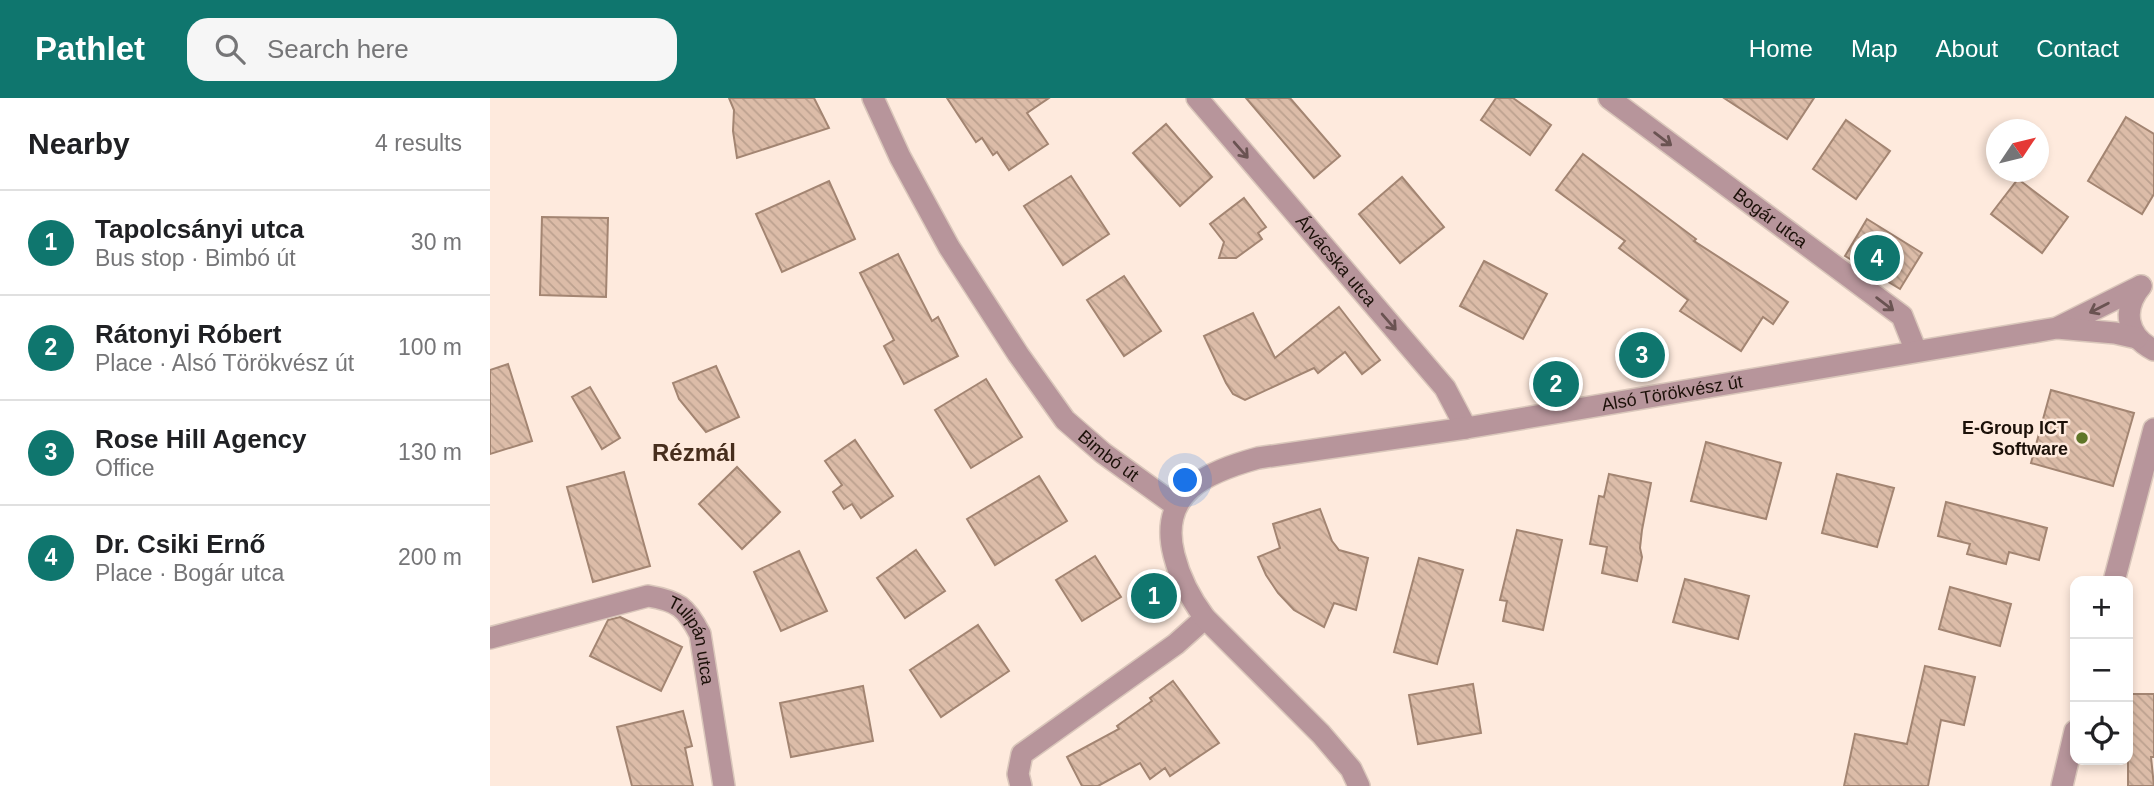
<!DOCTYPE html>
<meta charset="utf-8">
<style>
:root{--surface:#fff;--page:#f6f6f6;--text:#202124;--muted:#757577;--line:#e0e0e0;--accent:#0f766e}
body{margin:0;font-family:Arial,sans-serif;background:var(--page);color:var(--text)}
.controls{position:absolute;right:21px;bottom:21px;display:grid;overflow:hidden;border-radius:14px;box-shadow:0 4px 10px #0003}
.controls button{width:63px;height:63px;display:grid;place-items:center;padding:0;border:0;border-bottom:2px solid var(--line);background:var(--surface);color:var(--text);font:35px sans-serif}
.compass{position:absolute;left:1496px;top:21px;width:63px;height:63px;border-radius:50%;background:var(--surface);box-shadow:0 4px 10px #0003;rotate:55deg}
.you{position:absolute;left:696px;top:383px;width:24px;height:24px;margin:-18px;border:5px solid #fff;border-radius:50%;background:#1a73e8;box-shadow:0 0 0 10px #1a73e833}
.badge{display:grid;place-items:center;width:46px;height:46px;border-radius:50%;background:var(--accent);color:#fff;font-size:23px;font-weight:700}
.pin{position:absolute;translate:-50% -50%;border:4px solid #fff;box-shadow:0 2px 7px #0006}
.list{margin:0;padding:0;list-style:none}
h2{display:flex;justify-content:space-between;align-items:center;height:91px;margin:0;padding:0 28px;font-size:30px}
h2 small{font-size:23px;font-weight:400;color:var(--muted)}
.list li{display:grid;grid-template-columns:46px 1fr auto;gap:21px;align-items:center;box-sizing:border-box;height:105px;padding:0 28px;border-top:2px solid var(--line)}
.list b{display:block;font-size:26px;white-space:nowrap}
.list p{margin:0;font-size:23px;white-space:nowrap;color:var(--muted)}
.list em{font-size:23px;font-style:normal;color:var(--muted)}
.icon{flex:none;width:38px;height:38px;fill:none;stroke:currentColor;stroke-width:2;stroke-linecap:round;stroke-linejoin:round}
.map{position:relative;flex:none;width:1664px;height:688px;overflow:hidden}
header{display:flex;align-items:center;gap:42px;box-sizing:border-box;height:98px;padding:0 35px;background:var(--accent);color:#fff}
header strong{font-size:33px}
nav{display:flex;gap:38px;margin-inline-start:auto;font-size:24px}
.search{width:490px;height:63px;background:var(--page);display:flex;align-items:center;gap:18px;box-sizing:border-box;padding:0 24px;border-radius:21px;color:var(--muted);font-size:26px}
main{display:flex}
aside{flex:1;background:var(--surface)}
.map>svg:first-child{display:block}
.building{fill:url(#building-back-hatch);stroke:#a38572;stroke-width:2}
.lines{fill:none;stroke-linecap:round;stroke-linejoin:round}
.minor-casing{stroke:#dac7bb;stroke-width:24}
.minor{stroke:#b7959b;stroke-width:21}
.oneway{stroke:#6a5352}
.poi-dot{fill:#5f7628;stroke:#feeadd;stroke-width:2.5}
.labels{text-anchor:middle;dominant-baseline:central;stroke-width:5;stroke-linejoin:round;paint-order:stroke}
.street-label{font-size:18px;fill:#1c1109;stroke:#feeadd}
.poi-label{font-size:18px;font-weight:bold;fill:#1c1109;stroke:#feeadd;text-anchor:end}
.district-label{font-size:24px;font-weight:bold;fill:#472e1d;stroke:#feeadd}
</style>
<header>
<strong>Pathlet</strong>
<div class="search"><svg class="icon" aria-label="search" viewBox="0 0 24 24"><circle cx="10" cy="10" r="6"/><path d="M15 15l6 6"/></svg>Search here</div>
<nav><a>Home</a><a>Map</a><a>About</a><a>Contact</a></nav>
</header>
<main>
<aside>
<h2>Nearby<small>4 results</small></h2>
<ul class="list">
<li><span class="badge">1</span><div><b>Tapolcsányi utca</b><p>Bus stop · Bimbó út</p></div><em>30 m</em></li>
<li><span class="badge">2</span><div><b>Rátonyi Róbert</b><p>Place · Alsó Törökvész út</p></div><em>100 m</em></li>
<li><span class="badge">3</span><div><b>Rose Hill Agency</b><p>Office</p></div><em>130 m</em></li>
<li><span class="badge">4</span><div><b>Dr. Csiki Ernő</b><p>Place · Bogár utca</p></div><em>200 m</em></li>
</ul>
</aside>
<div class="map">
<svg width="1664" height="688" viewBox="0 0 1664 688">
<defs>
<pattern id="building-back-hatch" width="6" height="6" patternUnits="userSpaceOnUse" patternTransform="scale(1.75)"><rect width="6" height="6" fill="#dcbca8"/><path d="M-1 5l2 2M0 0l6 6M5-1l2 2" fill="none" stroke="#bca18f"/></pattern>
</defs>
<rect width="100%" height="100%" fill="#feeadd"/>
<g class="building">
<path d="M239,0h85l15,30 -92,30 -4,-27 1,-21z"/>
<path d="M457,0h102l-22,15 21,31 -39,26 -12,-18 -4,3 -11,-17 -6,4z"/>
<path d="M756,0h44l50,58 -26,22z"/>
<path d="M1006,0h17l38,27 -21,30 -49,-35z"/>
<path d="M1234,0h90l-27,41z"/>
<path d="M1636,19l28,17v60l-12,20 -54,-33z"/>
<path d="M1356,22l44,31 -34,48 -43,-30z"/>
<path d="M676,26l46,53 -32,29 -47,-53z"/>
<path d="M1093,56l113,85 -2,2 94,61 -15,22 -10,-7 -22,34 -61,-40 8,-11 -69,-52 6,-7 -69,-51z"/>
<path d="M581,78l38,58 -46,31 -39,-59z"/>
<path d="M912,79l42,50 -44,36 -41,-49z"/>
<path d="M1528,81l50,38 -26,36 -51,-39z"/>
<path d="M339,83l26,58 -73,33 -26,-58z"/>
<path d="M754,100l22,29 -8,6 4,6 -26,19h-17l5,-16 -14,-18z"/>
<path d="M52,119l66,1 -2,79 -66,-2z"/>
<path d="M1377,121l55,34 -22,36 -55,-33z"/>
<path d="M408,156l34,67 6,-4 20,39 -54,28 -20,-38 10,-6 -34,-67z"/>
<path d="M994,163l63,33 -24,45 -63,-33z"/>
<path d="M634,178l37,55 -37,25 -37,-56z"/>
<path d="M849,209l41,53 -18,14 -17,-22 -27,21 -4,-5 -69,32 -12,-6 -7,-11 -22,-47 49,-23 22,45z"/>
<path d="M18,266l24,77 -42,13v-84z"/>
<path d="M226,268l23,51 -33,15 -27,-33 -6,-16z"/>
<path d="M496,281l36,58 -51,31 -36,-58z"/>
<path d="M100,289l30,51 -18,11 -30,-52z"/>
<path d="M1561,292l83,23 -21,73 -82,-23z"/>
<path d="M365,342l38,56 -32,22 -9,-14 -8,5 -11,-17 9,-7 -17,-24z"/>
<path d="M1216,344l75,21 -15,56 -75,-18z"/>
<path d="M247,369l43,45 -38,37 -43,-45z"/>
<path d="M134,374l26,94 -57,16 -26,-95z"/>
<path d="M1119,376l42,9 -9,47 -2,18 2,9 -5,24 -35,-8 5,-26 -17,-3 9,-48 5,1z"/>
<path d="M1347,376l57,14 -17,59 -55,-14z"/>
<path d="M549,378l28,45 -72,44 -28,-46z"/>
<path d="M1456,404l101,26 -8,32 -30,-8 -3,12 -39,-10 3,-10 -32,-8z"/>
<path d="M830,411l12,32 7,9 29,8 -12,52 -22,-7 -10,24 -30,-17 -16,-17 -12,-18 -8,-18 22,-9 -7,-24z"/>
<path d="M1027,432l45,10 -19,90 -40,-9 4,-20 -7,-1z"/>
<path d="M426,452l29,41 -40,27 -28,-40z"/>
<path d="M309,453l28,60 -46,20 -27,-59z"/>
<path d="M605,458l26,41 -39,24 -26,-41z"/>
<path d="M929,460l44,12 -26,94 -43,-12z"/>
<path d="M1195,481l64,17 -11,43 -65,-17z"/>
<path d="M1460,489l61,17 -11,42 -61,-17z"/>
<path d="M130,519l62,30 -21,44 -71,-35 18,-36z"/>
<path d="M488,527l31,46 -68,46 -31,-47z"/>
<path d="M1435,568l50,11 -11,48 -23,-5 -13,66h-84l11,-52 52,10z"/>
<path d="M683,583l46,62 -49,33 -5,-8 -15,11 -10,-16 -42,23h-16l-15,-29 52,-28 -2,-3 35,-25 -2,-3z"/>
<path d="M983,586l8,49 -63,11 -9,-49z"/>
<path d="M373,588l10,55 -82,16 -11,-54z"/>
<path d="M1638,596h26v63h-3l3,29h-26z"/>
<path d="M193,613l9,35 -7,2 8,38h-61l-15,-59z"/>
</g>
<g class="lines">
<defs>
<g id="minor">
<path id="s1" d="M383,0l27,59 49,90 69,107 47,66 38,33 72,52"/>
<path id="s2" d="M707,0l248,290 21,40"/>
<path id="s3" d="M1119,0l293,218 14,35"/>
<path d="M1651,188c-19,23 -15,50 13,64"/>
<path d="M1569,229l82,-41"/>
<path d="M1624,483l40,-152"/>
<path id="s4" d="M0,540l158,-42c30,5 38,11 52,38l24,152"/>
<path d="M531,688l-3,-12 4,-20 154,-110 29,-26"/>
<path id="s5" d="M869,688l-8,-17 -30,-35 -116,-116c-15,-20 -25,-39 -31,-63 -16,-63 33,-83 84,-97l208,-30 591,-100 58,5 22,5"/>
<path d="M1572,688l13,-55"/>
</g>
</defs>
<use href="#minor" class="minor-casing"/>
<use href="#minor" class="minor"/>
</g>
<defs><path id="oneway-shaft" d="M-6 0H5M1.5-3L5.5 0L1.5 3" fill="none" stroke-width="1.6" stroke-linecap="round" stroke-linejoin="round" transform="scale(1.75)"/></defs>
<g class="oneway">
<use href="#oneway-shaft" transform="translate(1173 41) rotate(37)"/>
<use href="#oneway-shaft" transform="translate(751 52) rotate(49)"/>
<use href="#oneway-shaft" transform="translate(1395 206) rotate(37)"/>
<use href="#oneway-shaft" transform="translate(1609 210) rotate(153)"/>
<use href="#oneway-shaft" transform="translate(899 224) rotate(49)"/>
</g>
<circle class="poi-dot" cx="1592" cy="340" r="7"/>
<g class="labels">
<g class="street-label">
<text stroke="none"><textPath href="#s3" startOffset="201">Bogár utca</textPath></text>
<text stroke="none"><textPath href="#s2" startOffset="214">Árvácska utca</textPath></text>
<text stroke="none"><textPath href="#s5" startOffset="866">Alsó Törökvész út</textPath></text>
<text stroke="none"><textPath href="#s1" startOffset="432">Bimbó út</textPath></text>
<text stroke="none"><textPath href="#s4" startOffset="234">Tulipán utca</textPath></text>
</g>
<g class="poi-label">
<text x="1578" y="330">E-Group ICT<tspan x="1578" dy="21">Software</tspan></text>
</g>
<g class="district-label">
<text x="204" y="354">Rézmál</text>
</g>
</g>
</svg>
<div class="controls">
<button>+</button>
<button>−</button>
<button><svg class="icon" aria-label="locate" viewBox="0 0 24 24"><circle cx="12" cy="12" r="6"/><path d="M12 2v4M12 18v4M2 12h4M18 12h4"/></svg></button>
</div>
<svg class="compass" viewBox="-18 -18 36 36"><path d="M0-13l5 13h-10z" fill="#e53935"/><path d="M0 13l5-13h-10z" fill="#757577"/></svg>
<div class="you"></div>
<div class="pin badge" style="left:664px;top:498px">1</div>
<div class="pin badge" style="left:1066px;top:286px">2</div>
<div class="pin badge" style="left:1152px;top:257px">3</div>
<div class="pin badge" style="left:1387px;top:160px">4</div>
</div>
</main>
